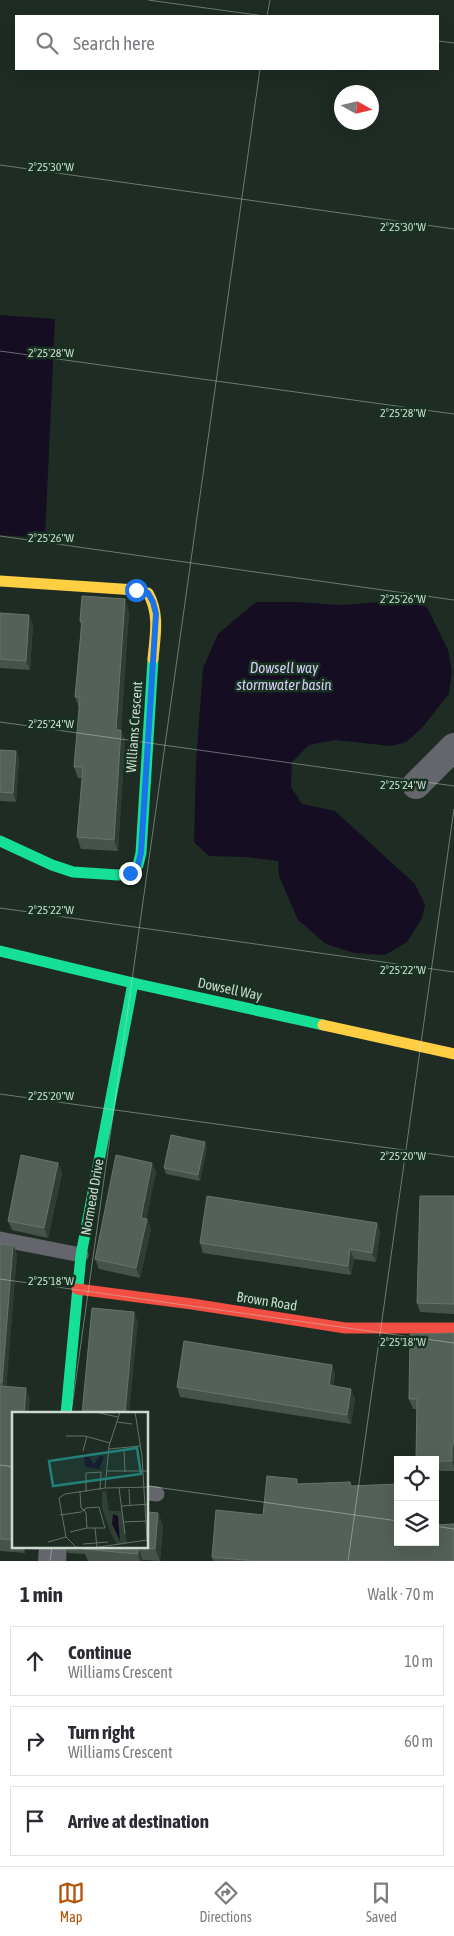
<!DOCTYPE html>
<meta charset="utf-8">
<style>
:root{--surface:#fff;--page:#f2f2f3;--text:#2b2b33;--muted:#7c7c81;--line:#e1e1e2;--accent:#b45309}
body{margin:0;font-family:"Asap Condensed",sans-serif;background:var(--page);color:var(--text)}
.controls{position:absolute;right:15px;bottom:15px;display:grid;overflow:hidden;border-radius:0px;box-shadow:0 5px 20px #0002}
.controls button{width:45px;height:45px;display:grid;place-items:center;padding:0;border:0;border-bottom:1px solid var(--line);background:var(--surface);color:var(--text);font:25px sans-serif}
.compass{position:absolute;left:334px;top:85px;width:45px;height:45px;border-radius:50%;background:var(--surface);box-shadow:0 5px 20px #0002;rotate:98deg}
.stop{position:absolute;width:15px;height:15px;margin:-11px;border:4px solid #1a73e8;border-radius:50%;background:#fff}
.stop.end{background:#1a73e8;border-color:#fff;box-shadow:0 1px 5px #0008}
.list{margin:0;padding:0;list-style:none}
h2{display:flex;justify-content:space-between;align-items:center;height:65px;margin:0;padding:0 20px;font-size:21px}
h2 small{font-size:16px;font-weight:400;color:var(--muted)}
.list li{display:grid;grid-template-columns:32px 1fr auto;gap:15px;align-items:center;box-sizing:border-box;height:70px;margin:0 10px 10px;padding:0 10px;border:1px solid var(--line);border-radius:0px}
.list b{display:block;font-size:19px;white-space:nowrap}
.list p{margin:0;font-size:16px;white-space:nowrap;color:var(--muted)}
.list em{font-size:16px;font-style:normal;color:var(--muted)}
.icon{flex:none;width:28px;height:28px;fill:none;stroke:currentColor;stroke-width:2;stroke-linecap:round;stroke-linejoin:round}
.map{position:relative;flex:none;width:454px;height:1561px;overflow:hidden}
.search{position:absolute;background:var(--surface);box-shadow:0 5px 20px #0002;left:15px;right:15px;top:15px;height:55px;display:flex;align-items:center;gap:12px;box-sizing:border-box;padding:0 18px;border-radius:0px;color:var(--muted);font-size:19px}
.sheet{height:305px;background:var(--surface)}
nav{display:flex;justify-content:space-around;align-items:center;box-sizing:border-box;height:70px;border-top:1px solid var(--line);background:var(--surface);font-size:14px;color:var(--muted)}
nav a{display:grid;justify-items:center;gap:2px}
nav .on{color:var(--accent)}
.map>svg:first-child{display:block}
.water{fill:#150e23}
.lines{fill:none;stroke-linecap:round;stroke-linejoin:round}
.lane{stroke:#65656d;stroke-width:15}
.street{stroke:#65656d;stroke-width:28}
.fast{stroke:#16e098;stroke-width:11}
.slow{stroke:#ffcf43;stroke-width:11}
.jam{stroke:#f24e42;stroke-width:11}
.wall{fill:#46524a}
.shaded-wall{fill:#303d34}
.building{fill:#546158;stroke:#67746b}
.route{stroke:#1a73e8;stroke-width:6}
.ticks{fill:none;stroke:#cbdacf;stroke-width:1;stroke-opacity:0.45}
.labels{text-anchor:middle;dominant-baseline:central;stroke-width:5;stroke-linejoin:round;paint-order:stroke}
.street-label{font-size:14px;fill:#cbdacf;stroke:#183221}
.water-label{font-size:15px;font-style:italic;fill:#d8cbf8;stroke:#183221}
.inset-road{fill:none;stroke:#637268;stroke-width:1}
.view{fill:#228078;fill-opacity:0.15;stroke:#228078;stroke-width:2.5}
.inset-edge{fill:none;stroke:#cbdacf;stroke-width:2.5}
.ticks-label{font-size:12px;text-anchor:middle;fill:#cbdacf;stroke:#183221;stroke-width:5;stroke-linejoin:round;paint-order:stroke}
</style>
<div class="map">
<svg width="454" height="1561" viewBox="0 0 454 1561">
<rect width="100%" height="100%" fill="#1e2c23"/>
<g class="water">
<path d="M0,315l55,4 -10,219 -45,-3z"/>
<path d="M406,600l21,7 21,43 4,22 -3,22 -28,35 -15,13 -15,4 -56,-6 -26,5 -17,17 -1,25 11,17 33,7 80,73 10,21 -3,13 -15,24 -22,13 -31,-2 -28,-9 -28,-24 -19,-44 -1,-15 -33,-4 -36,-1 -15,-14 2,-79 7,-95 15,-34 38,-32h39l46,3z"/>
</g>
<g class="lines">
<g class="lane">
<path d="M0,1239l81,16"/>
<path d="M148,1493l9,1"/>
</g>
<g class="street">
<path d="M416,785l38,-38"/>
<path d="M52,1561l1,-14"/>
</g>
<g class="fast">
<path d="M0,841l52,24 21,7 45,3 12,-2 8,-8 3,-12 12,-194"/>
<path d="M0,951l133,32 190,42"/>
<path d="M66,1414l15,-159 52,-272"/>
</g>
<g class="slow">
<path d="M0,581l136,9 12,3c12,21 7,43 5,66"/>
<path d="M323,1025l131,29"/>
</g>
<path class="jam" d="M77,1289l115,15 153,24h109"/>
</g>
<g class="wall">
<path d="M129,611l-8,119 4,11 -7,110 -37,-2 -4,-12 5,-59h-4l-4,-11 5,-59 -4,-11 6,-71 -1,-5z"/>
<path d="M0,613l33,12 -3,45 -30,-2z"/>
<path d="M0,750l16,1 3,9 -3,42 -16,-1z"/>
<path d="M207,1147l-7,34 -34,-7 -2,-6z"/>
<path d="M58,1163l4,10 -14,65 -36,-8 -4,-9z"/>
<path d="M152,1163l4,9 -10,47h1l4,10 -11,49 -41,-9 -4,-10z"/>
<path d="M454,1196v118l-34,-2 -3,-9z"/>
<path d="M377,1223l3,9 -4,30 -22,-3 -3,16 -148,-22 -3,-10z"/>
<path d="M0,1244l13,1 4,9 -11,132 24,14 -16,14v133h24l-1,3 -12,-2v5l-25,-2z"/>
<path d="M454,1333v138h-19v-11l-19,-51h-3l-4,-10z"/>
<path d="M332,1365l3,9 -2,12 22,12 -4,26 -171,-27 -3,-10z"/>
<path d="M299,1484l53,2 46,56 56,19h-241l-1,-4 51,-42z"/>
<path d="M158,1513l5,13 -3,35 -17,-1v1h-55l-3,-7 -17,-1 -2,-6h82z"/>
</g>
<g class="shaded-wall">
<path d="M125,599l4,12 -8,119 4,11 -7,110 -4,-11 2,-110z"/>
<path d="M29,615l4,10 -3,45 -4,-9z"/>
<path d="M16,751l3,9 -3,42 -3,-9z"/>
<path d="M205,1142l2,5 -7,34 -2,-6z"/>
<path d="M58,1163l4,10 -14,65 -4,-10z"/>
<path d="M152,1163l4,9 -11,56 -4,-10z"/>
<path d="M147,1219l4,10 -11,49 -4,-10z"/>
<path d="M377,1223l3,9 -4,30 -4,-9z"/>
<path d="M13,1245l4,9 -11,139 -4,-10z"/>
<path d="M350,1249l4,10 -3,16 -3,-9z"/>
<path d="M134,1312l4,10 -9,92h-4z"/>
<path d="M332,1365l3,9 -3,21 -3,-10z"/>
<path d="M26,1388l4,12 -1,14h-5z"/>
<path d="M351,1389l4,9 -4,26 -4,-9z"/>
<path d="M452,1444l2,4v20l-2,-7z"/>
<path d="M158,1513l5,13 -3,35 -5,-12z"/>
<path d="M23,1547h2v6z"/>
<path d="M138,1547l5,13v1h-3l-2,-7z"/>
</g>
<g class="building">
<path d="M82,596l43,3 -9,131h5l-7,110 -37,-3 6,-70h-9l6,-70h-5l7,-76h-2z"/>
<path d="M0,613l29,2 -3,46 -26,-2z"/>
<path d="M0,750l16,1 -3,42 -13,-1z"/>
<path d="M171,1135l34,7 -7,33 -34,-7z"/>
<path d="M21,1155l37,8 -14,65 -36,-7z"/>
<path d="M116,1155l36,8 -11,55 6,1 -11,49 -41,-9z"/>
<path d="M207,1196l170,27 -5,30 -22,-4 -2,17 -148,-23z"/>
<path d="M420,1196h34v108l-37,-1z"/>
<path d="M0,1244l13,1 -11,138h-2z"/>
<path d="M92,1308l42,4 -9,102h-43z"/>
<path d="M454,1333v110l-2,1v17h-17v-1h-19l1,-61h-8l1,-65z"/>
<path d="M184,1341l148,24 -3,20 22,4 -4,26 -170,-28z"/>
<path d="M0,1386l26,2 -2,26h-10v126l-14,-1z"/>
<path d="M267,1476l30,3v5l53,-2 1,4 47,-2v58h37v-17l19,-1v37h-197l-45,-4 4,-47 47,5z"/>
<path d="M148,1512l10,1 -3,36 -17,-2v7l-55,-5v-2h65z"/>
</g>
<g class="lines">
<path class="route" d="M130,873l8,-8 3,-12 15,-239 -3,-12 -5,-9 -12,-3"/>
</g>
<path class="ticks" d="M148,0l116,16M267,16l3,-16M438,41l16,2M0,165l454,64M0,351l454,63M0,536l454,64M0,722l454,64M0,908l454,64M0,1094l454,63M0,1279l454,64M71,1414l189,-1345M0,1465l14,2M148,1486l250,35M435,1526l19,3M50,1561l2,-14M348,1561l106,-752"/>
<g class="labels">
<g class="street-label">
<text transform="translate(134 727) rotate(-86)">Williams Crescent</text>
<text transform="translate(230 989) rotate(12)">Dowsell Way</text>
<text transform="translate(92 1197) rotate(-80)">Normead Drive</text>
<text transform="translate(267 1301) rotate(9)">Brown Road</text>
</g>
<g class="water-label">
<text x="284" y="667">Dowsell way<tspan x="284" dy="17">stormwater basin</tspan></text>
</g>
</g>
<g transform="translate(12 1412)">
<rect width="136" height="136" fill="#1e2c23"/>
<path d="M94,78l3,21h12l-1,-5 2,1 5,37 -10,1 -7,-14 -8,-23v-16z" fill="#2f4134"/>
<path d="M76,43l6,9 6,-8 4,1 -5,12 -14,-2 -1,-10zM101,102l5,2 2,25 -8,-17z" fill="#150e23"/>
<path class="inset-road" d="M83,0l23,5M123,0l7,44 5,84M105,10l15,2M54,24h19l25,7M97,37l31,-3M112,37l1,23M71,39l4,-15M95,59h42M93,76l44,-1M107,76l6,46M117,77l1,16M74,80v-19l15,-1 -1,18M110,94l27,-2M48,103l21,-3 3,-2 2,-2 13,-1 6,21h-18l-1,-15 -2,-3 -3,-2 -1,-16M111,110l26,-1M83,116l2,20M58,120l17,-4M36,130l18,-5M71,132l25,-2M65,136l-11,-11 -7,-39 6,-4 40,-6 4,-42 11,-34M80,136l55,-8"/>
<path class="view" d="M125,36l4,26 -88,12 -4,-25z"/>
<rect width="136" height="136" class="inset-edge"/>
</g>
<g class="ticks-label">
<text x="51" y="171">2°25'30"W</text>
<text x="403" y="231">2°25'30"W</text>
<text x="51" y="357">2°25'28"W</text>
<text x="403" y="417">2°25'28"W</text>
<text x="51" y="542">2°25'26"W</text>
<text x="403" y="603">2°25'26"W</text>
<text x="51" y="728">2°25'24"W</text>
<text x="403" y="789">2°25'24"W</text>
<text x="51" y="914">2°25'22"W</text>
<text x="403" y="974">2°25'22"W</text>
<text x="51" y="1100">2°25'20"W</text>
<text x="403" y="1160">2°25'20"W</text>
<text x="51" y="1285">2°25'18"W</text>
<text x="403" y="1346">2°25'18"W</text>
</g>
</svg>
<div class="controls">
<button><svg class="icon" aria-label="locate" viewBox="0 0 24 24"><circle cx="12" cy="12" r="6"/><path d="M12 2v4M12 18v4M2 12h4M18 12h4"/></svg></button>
<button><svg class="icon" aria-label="layers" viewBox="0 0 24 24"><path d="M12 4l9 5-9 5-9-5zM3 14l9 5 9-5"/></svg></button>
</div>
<svg class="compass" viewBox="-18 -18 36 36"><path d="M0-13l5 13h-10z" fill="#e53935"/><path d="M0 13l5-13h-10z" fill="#7c7c81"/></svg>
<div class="stop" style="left:136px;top:590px"></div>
<div class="stop end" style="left:130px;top:873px"></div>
<div class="search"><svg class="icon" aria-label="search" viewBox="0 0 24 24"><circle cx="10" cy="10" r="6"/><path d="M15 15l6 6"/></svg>Search here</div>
</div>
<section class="sheet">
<h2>1 min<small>Walk · 70 m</small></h2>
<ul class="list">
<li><svg class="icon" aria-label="ahead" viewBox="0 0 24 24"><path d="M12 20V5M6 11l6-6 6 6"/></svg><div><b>Continue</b><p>Williams Crescent</p></div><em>10 m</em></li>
<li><svg class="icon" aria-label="right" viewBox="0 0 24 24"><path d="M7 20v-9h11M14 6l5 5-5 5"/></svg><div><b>Turn right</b><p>Williams Crescent</p></div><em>60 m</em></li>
<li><svg class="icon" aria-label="arrive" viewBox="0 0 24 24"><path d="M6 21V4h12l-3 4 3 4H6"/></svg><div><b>Arrive at destination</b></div></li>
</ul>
</section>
<nav>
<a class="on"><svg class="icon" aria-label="map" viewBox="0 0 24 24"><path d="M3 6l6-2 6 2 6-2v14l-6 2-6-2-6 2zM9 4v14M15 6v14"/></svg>Map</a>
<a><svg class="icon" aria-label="directions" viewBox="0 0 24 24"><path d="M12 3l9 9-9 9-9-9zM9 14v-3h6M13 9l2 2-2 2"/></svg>Directions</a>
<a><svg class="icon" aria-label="saved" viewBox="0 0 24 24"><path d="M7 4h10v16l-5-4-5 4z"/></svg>Saved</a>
</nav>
